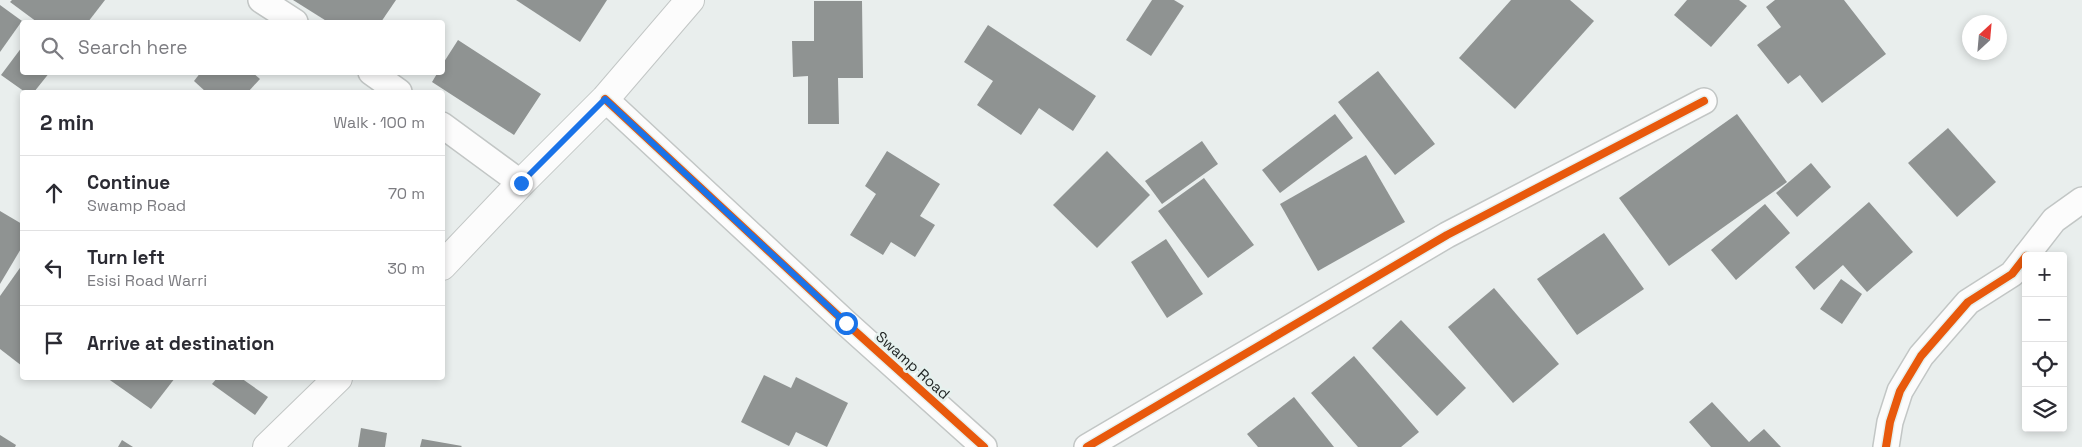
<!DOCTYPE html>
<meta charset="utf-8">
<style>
:root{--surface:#fff;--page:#f7f7f7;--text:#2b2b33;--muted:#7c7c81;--line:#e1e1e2}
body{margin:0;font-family:"Space Grotesk",sans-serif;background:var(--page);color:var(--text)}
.controls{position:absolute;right:15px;bottom:15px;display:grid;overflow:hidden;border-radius:5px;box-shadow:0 2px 8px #0003}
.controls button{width:45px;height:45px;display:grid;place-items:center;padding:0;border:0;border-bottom:1px solid var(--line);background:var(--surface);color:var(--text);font:25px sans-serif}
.compass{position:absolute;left:1962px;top:15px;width:45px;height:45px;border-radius:50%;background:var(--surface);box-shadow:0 2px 8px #0003;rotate:26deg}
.stop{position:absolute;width:15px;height:15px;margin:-11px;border:4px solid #1a73e8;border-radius:50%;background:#fff}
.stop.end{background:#1a73e8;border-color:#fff;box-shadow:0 1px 5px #0008}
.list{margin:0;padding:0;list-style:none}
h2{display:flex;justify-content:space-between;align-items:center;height:65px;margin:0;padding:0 20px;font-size:21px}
h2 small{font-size:16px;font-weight:400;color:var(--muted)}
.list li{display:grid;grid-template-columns:32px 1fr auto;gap:15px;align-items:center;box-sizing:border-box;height:75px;padding:0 20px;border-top:1px solid var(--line)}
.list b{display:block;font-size:19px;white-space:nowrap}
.list p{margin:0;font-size:16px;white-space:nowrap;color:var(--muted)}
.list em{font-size:16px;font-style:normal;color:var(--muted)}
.icon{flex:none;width:28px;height:28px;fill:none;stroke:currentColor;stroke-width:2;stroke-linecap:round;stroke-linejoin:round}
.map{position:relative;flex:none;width:2082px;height:447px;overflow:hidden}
.search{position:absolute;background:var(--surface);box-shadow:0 2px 8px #0003;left:20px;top:20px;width:425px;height:55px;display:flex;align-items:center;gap:12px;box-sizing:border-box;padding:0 18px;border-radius:5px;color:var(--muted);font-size:19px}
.panel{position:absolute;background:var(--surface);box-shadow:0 2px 8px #0003;left:20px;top:90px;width:425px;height:290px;border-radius:5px}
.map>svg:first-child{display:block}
.building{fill:#8f9392}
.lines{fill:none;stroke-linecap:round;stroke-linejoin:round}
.minor-casing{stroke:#c2c6c5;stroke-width:28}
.tertiary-casing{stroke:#c2c6c5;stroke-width:30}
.minor{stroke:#fcfcfc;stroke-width:25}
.tertiary{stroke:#fcfcfc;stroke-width:28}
.cycleway-casing{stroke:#e6f1ee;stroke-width:11}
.cycleway{stroke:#e8590c;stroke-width:8}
.route{stroke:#1a73e8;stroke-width:6}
.labels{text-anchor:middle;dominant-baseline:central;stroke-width:5;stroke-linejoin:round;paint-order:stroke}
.street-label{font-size:15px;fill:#212524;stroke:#e6f1ee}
</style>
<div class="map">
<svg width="2082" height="447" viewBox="0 0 2082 447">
<rect width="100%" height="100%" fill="#e9eeed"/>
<g class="building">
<path d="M12,0h93l-17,22h-51l-27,-20z"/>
<path d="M293,0h103l-15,22h-53z"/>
<path d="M516,0h91l-27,42z"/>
<path d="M1152,0h22l10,6 -33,50 -25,-16z"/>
<path d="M1511,0h59l24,21 -79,88 -56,-51z"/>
<path d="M1687,0h52l8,6 -36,41 -37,-32z"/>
<path d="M1775,0h69l42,54 -64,49 -22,-28 -12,9 -31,-39 24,-18 -15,-20z"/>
<path d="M814,1h48l1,77h-25l1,46h-31v-48l-15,1 -1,-36h22z"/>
<path d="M0,5l22,16 -22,31z"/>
<path d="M988,25l108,71 -23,35 -34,-23 -18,27 -44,-30 16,-24 -29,-19z"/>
<path d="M458,40l83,54 -27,41 -82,-53 6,-10h4v-7z"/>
<path d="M22,47v25h28l-16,20h-9l-24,-17z"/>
<path d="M1378,71l57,73 -40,31 -57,-73z"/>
<path d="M201,72h51l8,7 -12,13h-42l-12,-11z"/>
<path d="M1335,114l18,24 -73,55 -18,-23z"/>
<path d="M1737,114l50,68 -118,84 -50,-68z"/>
<path d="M1948,128l48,54 -39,35 -49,-54z"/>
<path d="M1202,141l16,23 -56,40 -17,-23z"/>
<path d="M887,151l53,33 -20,32 15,9 -20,32 -24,-15 -8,13 -33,-20 26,-41 -11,-8z"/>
<path d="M1107,151l43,44 -53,53 -44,-43z"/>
<path d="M1366,155l39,67 -87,49 -38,-67z"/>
<path d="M1811,163l20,24 -34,30 -21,-24z"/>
<path d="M1204,178l50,67 -46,33 -50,-67z"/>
<path d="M1869,202l44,50 -46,40 -24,-27 -29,25 -19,-23z"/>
<path d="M1765,204l25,29 -54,47 -25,-30z"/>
<path d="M0,211l22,13v23l-22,37z"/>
<path d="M1604,233l40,56 -67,46 -40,-56z"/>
<path d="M1166,239l37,55 -36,24 -36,-56z"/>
<path d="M22,265v101l-22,-17v-53z"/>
<path d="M1841,279l21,15 -20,30 -22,-15z"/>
<path d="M1494,288l65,76 -46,39 -65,-76z"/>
<path d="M1401,320l65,68 -29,28 -65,-68z"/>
<path d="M1354,356l65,76 -18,15h-43l-47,-54z"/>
<path d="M764,375l27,13 5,-11 52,26 -21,44 -31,-15 -7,14 -48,-24z"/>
<path d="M107,378h68l-24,31z"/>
<path d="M217,378h24l27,19 -13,18 -43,-31z"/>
<path d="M1294,397l40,50h-76l-11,-13z"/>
<path d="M1712,402l37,40 15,-13 17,18h-70l-22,-25z"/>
<path d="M361,428l26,5 -2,14h-27z"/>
<path d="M0,435l16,10 -1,2h-15z"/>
<path d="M422,439l40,7 -1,1h-41z"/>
<path d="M122,440l11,7h-15z"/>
</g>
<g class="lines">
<defs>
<g id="minor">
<path d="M261,0l34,22"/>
<path d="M371,72l28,20"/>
<path d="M605,99l241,224 138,124"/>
<path d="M442,125l79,58"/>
<path d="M2026,256l28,-36 28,-20"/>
<path d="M1087,447l360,-212 257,-134"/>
<path d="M1886,447l4,-25 10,-31 21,-35 47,-54 44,-28 14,-18"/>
</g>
<g id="tertiary">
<path d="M442,266l79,-83 84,-84 85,-99"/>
<path d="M267,447l71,-69"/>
</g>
</defs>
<use href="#minor" class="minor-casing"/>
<use href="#tertiary" class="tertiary-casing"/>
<use href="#minor" class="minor"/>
<use href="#tertiary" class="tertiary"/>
<defs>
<g id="cycleway">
<path d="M605,99l241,224 138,124"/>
<path d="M1087,447l360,-212 257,-134"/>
<path d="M1886,447l4,-25 10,-31 21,-35 47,-54 44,-28 14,-18"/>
</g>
</defs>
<use href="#cycleway" class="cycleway-casing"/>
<use href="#cycleway" class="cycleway"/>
</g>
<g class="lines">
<path class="route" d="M521,183l84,-84 241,224"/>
</g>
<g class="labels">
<g class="street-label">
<text transform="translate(913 365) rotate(42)">Swamp Road</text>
</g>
</g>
</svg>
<div class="controls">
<button>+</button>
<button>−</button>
<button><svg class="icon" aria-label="locate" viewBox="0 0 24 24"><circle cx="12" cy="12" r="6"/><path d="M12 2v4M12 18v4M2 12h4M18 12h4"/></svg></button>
<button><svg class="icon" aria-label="layers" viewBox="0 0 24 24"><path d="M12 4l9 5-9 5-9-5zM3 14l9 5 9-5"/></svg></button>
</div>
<svg class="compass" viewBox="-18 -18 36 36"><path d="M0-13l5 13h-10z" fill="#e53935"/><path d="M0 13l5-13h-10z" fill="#7c7c81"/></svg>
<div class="stop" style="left:846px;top:323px"></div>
<div class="stop end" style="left:521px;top:183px"></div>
<div class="search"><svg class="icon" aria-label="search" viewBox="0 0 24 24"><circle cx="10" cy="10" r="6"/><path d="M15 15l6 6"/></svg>Search here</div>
<section class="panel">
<h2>2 min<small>Walk · 100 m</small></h2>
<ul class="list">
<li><svg class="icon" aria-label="ahead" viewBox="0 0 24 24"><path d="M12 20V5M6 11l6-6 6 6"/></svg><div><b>Continue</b><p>Swamp Road</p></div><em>70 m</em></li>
<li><svg class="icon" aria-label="left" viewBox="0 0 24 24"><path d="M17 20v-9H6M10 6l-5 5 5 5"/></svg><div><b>Turn left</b><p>Esisi Road Warri</p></div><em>30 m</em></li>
<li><svg class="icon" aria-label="arrive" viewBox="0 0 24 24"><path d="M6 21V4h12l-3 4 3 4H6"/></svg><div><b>Arrive at destination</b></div></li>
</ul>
</section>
</div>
